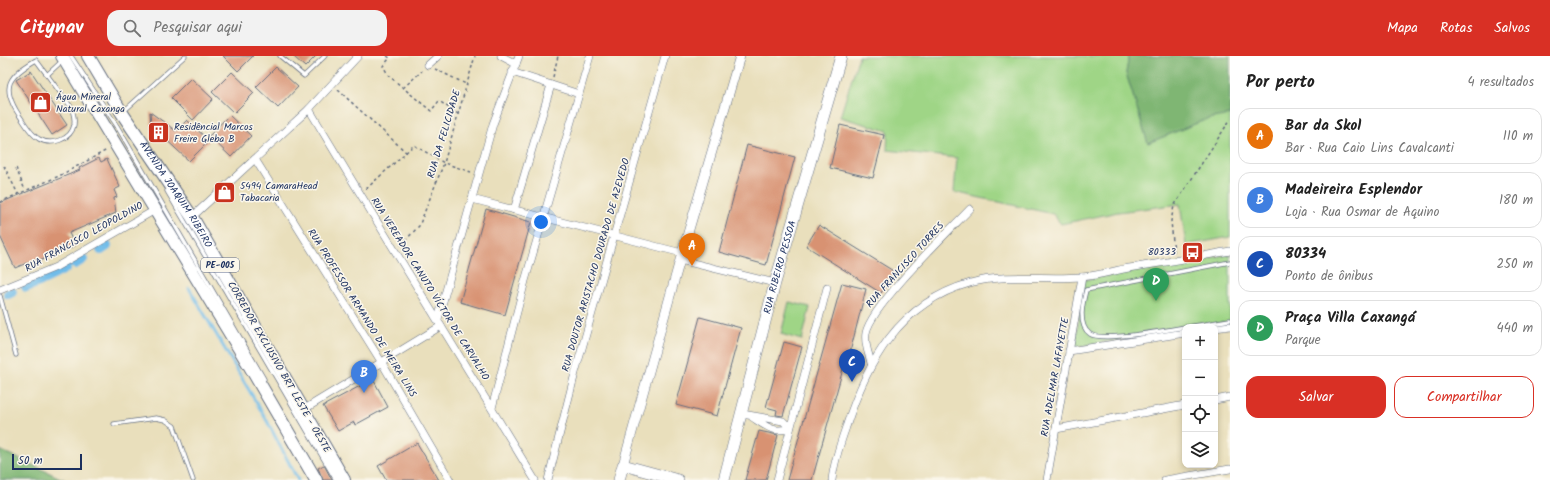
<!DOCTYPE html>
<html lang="pt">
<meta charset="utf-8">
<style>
:root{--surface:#fff;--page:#f2f2f2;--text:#222;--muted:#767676;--line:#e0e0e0;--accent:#d93025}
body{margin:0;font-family:Kalam,sans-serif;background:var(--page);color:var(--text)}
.controls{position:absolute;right:12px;bottom:12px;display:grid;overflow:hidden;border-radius:8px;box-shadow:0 2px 6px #0003}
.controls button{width:36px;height:36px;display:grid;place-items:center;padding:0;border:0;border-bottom:1px solid var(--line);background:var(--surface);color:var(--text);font:20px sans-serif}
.scale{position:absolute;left:12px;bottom:10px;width:70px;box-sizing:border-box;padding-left:4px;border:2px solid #1b2f5e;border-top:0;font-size:11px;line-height:14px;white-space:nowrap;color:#1b2f5e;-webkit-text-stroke:3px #fbf7ec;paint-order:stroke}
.you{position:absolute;left:541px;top:166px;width:14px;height:14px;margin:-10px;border:3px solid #fff;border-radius:50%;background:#1a73e8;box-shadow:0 0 0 6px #1a73e833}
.badge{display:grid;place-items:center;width:26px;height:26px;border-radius:50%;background:var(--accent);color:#fff;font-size:13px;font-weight:700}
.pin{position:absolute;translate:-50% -33px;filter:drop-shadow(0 1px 2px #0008)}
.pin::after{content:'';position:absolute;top:21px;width:14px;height:12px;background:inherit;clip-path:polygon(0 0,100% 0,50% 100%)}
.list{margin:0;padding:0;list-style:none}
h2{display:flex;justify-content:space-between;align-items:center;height:52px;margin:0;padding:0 16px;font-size:17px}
h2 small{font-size:13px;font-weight:400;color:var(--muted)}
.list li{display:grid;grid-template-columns:26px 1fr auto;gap:12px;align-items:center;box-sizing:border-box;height:56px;margin:0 8px 8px;padding:0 8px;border:1px solid var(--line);border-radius:12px}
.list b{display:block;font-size:15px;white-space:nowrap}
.list p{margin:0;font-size:13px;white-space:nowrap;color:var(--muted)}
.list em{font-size:13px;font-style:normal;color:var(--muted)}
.actions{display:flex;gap:8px;padding:12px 16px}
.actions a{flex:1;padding:9px 0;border:1px solid var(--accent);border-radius:12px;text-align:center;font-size:14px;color:var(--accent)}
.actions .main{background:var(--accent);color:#fff}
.icon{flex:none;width:22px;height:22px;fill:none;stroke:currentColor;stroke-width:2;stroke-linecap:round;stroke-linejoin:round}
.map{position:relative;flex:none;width:1230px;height:424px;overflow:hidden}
header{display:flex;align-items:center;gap:24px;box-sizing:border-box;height:56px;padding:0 20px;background:var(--accent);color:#fff}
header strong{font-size:19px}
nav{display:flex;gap:22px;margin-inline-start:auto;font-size:14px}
.search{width:280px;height:36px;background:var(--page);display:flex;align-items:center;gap:10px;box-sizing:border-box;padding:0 14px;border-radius:12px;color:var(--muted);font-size:15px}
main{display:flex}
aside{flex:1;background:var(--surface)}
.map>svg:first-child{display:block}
.green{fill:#9fd586;stroke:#5d8272}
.forest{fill:#7fb673;stroke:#4d7268}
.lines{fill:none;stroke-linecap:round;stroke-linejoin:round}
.stream{stroke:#6fbce9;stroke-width:3}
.canal{stroke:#6fbce9;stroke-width:10}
.building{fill:#d89272}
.service-casing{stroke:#636d7f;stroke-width:5}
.minor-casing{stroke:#636d7f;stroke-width:8}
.tertiary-casing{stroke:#636d7f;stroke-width:10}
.secondary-casing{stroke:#636d7f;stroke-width:12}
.primary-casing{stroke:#636d7f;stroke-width:14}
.path{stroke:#636d7f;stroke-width:1.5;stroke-dasharray:3 3;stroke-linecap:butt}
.service{stroke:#fff;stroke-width:3.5}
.minor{stroke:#fff;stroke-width:7}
.tertiary{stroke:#fff;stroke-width:9}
.secondary{stroke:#fff;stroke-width:11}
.primary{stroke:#fff;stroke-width:12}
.labels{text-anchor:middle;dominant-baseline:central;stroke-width:3;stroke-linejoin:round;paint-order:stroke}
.shield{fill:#fbf7ec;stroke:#5e6b89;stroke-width:1}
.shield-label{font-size:9px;font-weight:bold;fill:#1b2f5e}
.poi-label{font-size:10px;fill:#1b2f5e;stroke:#fbf7ec;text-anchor:start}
.street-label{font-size:10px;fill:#1b2f5e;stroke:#fbf7ec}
</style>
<header>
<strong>Citynav</strong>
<div class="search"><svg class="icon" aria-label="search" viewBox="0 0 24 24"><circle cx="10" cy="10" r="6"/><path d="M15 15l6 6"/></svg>Pesquisar aqui</div>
<nav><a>Mapa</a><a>Rotas</a><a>Salvos</a></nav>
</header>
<main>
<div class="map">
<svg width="1230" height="424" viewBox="0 0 1230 424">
<rect width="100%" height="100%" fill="#fbf7ec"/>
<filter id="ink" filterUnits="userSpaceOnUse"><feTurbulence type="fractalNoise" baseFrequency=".025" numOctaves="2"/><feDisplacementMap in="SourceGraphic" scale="8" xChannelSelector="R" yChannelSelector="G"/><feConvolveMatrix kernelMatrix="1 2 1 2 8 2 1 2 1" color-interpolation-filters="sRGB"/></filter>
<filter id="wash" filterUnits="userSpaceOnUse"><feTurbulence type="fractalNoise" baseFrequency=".012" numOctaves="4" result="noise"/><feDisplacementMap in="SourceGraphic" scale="16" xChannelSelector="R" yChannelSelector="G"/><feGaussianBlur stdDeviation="0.9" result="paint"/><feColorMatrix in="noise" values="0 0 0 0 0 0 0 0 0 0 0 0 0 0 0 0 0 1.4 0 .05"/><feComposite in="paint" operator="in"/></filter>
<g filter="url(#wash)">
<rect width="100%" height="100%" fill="#e9dfbc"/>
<g class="green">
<path d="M859,0h270l-3,17 22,70 59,-24 23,-4v122l-44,8 -6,-41 -62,8 -57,12 -8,-10 -99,-22 3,-34 -70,-8 1,-19 -48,-14z"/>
<path d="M1230,198v67l-155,26 9,-67z"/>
<path d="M789,246l21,5 -8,33 -21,-6z"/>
</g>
<g class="forest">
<path d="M1129,0h101v59l-23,4 -59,24 -22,-70z"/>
<path d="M0,394l65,30h-65z"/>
</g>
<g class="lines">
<path class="stream" d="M189,232l77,131 32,61"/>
<g class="canal">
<path d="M101,194l6,-4"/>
<path d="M75,208l8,-5"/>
<path d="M61,215l5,-3"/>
<path d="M45,223l10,-5"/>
<path d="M26,231l15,-6"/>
<path d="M8,238l4,-2"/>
</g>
</g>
<g id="blocks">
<g class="building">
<path d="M223,0h30l-15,15z"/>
<path d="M293,0h23l-11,11z"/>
<path d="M276,11l22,20 -20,21 -22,-21z"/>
<path d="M31,15l36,54 -15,10 -36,-55z"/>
<path d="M232,16l22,21 -20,20 -22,-21z"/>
<path d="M191,22l22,21 -20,21 -22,-22z"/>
<path d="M150,56l26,19 11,-11 22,21 -20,20 -28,-26 -5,6 -5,-15z"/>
<path d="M229,59l22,21 -20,21 -22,-21z"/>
<path d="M840,69l44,10 -11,43 -43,-10z"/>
<path d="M747,89l48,12 -29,108 -47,-13z"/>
<path d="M99,102l2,4 6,-3 13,28 -6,3 3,7 -3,1 2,15 -47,20 6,13 -38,16 -1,-3 -21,9 -15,-32v-33l80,-33 -1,-2z"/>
<path d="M486,153l45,13 -26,93 -45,-13z"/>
<path d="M819,169l76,47 -14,21 -75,-47z"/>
<path d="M842,227l24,6 -16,63 -2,-1 -36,129h-25z"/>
<path d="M700,261l41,11 -24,88 -41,-11z"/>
<path d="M784,286l18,5 -19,69 -7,-1 1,-5 -11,-3z"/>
<path d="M373,323l15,28 -33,18 -1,-3 -16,9 -15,-25z"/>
<path d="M759,375l19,4 -12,45h-21z"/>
<path d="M417,387l22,37h-53l-8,-14z"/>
<path d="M324,409l8,15h-9l-5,-12z"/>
</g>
</g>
</g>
<g filter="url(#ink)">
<use href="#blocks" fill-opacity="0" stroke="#636d7f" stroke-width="1"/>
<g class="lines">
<defs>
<g id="service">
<path d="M71,0l46,70 147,253"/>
<path d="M280,0l24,20 21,-20"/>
<path d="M36,4l35,47c2,5 4,12 3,18 -3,15 -23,21 -35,14 -9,-5 -14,-16 -20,-24 -19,-29 -10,-39 17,-55z"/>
<path d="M48,18l14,-13"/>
<path d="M124,55l61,-55"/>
<path d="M167,135l169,289"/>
<path d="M0,240l16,59"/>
<path d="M1185,271c-16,3 -84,15 -95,7 -13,-9 -7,-32 -4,-44l144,-28"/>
<path d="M1187,271l43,-7"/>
<path d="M114,368l42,-6 9,2 9,6 19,54"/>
</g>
<g id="minor">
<path d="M501,0l15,8"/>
<path d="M428,9l10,-9"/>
<path d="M512,16l67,22"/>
<path d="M309,53c74,124 151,247 226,371"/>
<path d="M255,103l127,204 68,117"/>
<path d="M472,143l210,54"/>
<path d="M514,154l37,-125"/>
<path d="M192,161l117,-108 49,-53"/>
<path d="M680,204l95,23"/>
<path d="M0,234l56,-23 99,-57"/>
<path d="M438,263l55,-195 26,-68"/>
<path d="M1215,272l15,-2"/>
<path d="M1069,295l116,-18"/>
<path d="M871,307c-2,-9 -7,-19 -5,-30 5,-27 81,-100 104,-124"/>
<path d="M1215,344l15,-3"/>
<path d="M492,352l33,-127 65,-225"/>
<path d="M303,354l138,-84"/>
<path d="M742,358l41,7 7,7c-16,6 -24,-2 -38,-11"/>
<path d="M1056,373l129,-24"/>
<path d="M548,424l27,-107 90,-317"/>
<path d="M777,424l50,-192"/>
<path d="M832,424c2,-18 8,-36 14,-53 21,-65 53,-124 124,-144 36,-10 74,-3 111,-6 16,-1 32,-6 48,-9 34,-5 67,-11 101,-17"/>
<path d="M1047,424l35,-203"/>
<path d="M1165,424l65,-11"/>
</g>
<path id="tertiary" d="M623,409l57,-205 60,-204"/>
<g id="secondary">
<path d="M619,424l4,-15 55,15"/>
<path id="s1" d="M724,424l51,-197 66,-227"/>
</g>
<g id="primary">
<path d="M62,0l187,309 67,115"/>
<path id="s2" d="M88,0l34,57 70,104 152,263"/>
</g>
</defs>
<use href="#service" class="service-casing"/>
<use href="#minor" class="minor-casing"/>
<use href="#tertiary" class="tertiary-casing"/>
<use href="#secondary" class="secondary-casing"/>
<use href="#primary" class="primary-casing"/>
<g class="path">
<path d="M387,0l3,2 -7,8 6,10 42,35 8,-10 19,13"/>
<path d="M435,13l31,15"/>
<path d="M553,21l5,-21"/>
<path d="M403,32l19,-17"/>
<path d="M338,34l69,63"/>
<path d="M4,110l14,28"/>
<path d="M16,112l9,22"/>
<path d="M366,133l48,-44 30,18 27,9"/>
<path d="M0,146l59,-26 48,-26"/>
<path d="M401,189l18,-19 25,-63 31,-107"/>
<path d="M1174,196l-3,-31 3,-15 56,-86"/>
</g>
<use href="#service" class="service"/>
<use href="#minor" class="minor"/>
<use href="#tertiary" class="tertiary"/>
<use href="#secondary" class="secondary"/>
<use href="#primary" class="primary"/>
</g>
</g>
<defs>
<symbol id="shop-square" viewBox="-11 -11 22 22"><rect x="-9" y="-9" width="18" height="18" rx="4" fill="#c8321e" stroke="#fbf7ec"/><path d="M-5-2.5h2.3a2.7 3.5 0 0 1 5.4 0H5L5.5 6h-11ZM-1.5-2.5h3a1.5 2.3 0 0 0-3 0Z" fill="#fff"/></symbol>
<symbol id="building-square" viewBox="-11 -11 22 22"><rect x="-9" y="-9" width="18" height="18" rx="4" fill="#c8321e" stroke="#fbf7ec"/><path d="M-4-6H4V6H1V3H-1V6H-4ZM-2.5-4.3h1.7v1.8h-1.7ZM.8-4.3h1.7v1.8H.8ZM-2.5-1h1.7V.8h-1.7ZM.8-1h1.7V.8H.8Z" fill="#fff"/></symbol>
<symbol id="bus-square" viewBox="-11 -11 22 22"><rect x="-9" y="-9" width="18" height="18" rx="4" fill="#c8321e" stroke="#fbf7ec"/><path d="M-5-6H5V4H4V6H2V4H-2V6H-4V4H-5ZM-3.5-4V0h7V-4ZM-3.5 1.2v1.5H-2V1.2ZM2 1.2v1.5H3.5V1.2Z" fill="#fff"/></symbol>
</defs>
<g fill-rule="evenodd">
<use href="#shop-square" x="28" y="34" width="25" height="25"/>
<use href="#building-square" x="146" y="64" width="25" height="25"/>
<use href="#shop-square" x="212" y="124" width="25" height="25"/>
<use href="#bus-square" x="1180" y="184" width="25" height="25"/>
</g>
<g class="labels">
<rect class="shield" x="201" y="202" width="38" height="14" rx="3"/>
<g class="shield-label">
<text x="220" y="209">PE-005</text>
</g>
<g class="poi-label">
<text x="56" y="41">Água Mineral<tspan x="56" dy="12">Natural Caxanga</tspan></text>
<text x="174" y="71">Residêncial Marcos<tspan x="174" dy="12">Freire Gleba B</tspan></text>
<text x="240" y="130">5494 CamaraHead<tspan x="240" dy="12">Tabacaria</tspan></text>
<text x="1176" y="196" text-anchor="end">80333</text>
</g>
<g class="street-label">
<text transform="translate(444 78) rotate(-73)">RUA DA FELICIDADE</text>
<text stroke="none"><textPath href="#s2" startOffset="164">AVENIDA JOAQUIM RIBEIRO</textPath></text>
<text transform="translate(84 181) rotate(-29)">RUA FRANCISCO LEOPOLDINO</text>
<text transform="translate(596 209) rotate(-74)">RUA DOUTOR ARISTACHO DOURADO DE AZEVEDO</text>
<text transform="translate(905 209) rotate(-48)">RUA FRANCISCO TORRES</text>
<text stroke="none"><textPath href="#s1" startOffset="220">RUA RIBEIRO PESSOA</textPath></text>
<text transform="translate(430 233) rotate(58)">RUA VEREADOR CANUTO VÍCTOR DE CARVALHO</text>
<text transform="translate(362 257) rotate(58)">RUA PROFESSOR ARMANDO DE MEIRA LINS</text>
<text transform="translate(279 311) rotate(60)">CORREDOR EXCLUSIVO BRT LESTE - OESTE</text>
<text transform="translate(1055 321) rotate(-80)">RUA ADELMAR LAFAYETTE</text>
</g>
</g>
</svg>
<div class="controls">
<button>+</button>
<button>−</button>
<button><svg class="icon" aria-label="locate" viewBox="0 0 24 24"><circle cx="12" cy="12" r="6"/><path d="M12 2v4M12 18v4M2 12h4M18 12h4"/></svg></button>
<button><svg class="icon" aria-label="layers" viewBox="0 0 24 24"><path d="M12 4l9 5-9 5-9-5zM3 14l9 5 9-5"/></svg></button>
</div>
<div class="scale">50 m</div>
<div class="you"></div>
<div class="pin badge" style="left:692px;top:210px;background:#e8710a">A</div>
<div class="pin badge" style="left:364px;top:337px;background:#3f7fe0">B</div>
<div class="pin badge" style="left:852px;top:326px;background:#1a4fb4">C</div>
<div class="pin badge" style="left:1156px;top:245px;background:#2e9e5b">D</div>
</div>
<aside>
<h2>Por perto<small>4 resultados</small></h2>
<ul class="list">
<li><span class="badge" style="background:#e8710a">A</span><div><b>Bar da Skol</b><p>Bar · Rua Caio Lins Cavalcanti</p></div><em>110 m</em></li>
<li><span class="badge" style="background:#3f7fe0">B</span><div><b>Madeireira Esplendor</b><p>Loja · Rua Osmar de Aquino</p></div><em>180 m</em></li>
<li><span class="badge" style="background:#1a4fb4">C</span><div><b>80334</b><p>Ponto de ônibus</p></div><em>250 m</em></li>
<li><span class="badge" style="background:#2e9e5b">D</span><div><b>Praça Villa Caxangá</b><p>Parque</p></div><em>440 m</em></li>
</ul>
<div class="actions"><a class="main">Salvar</a><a>Compartilhar</a></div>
</aside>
</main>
